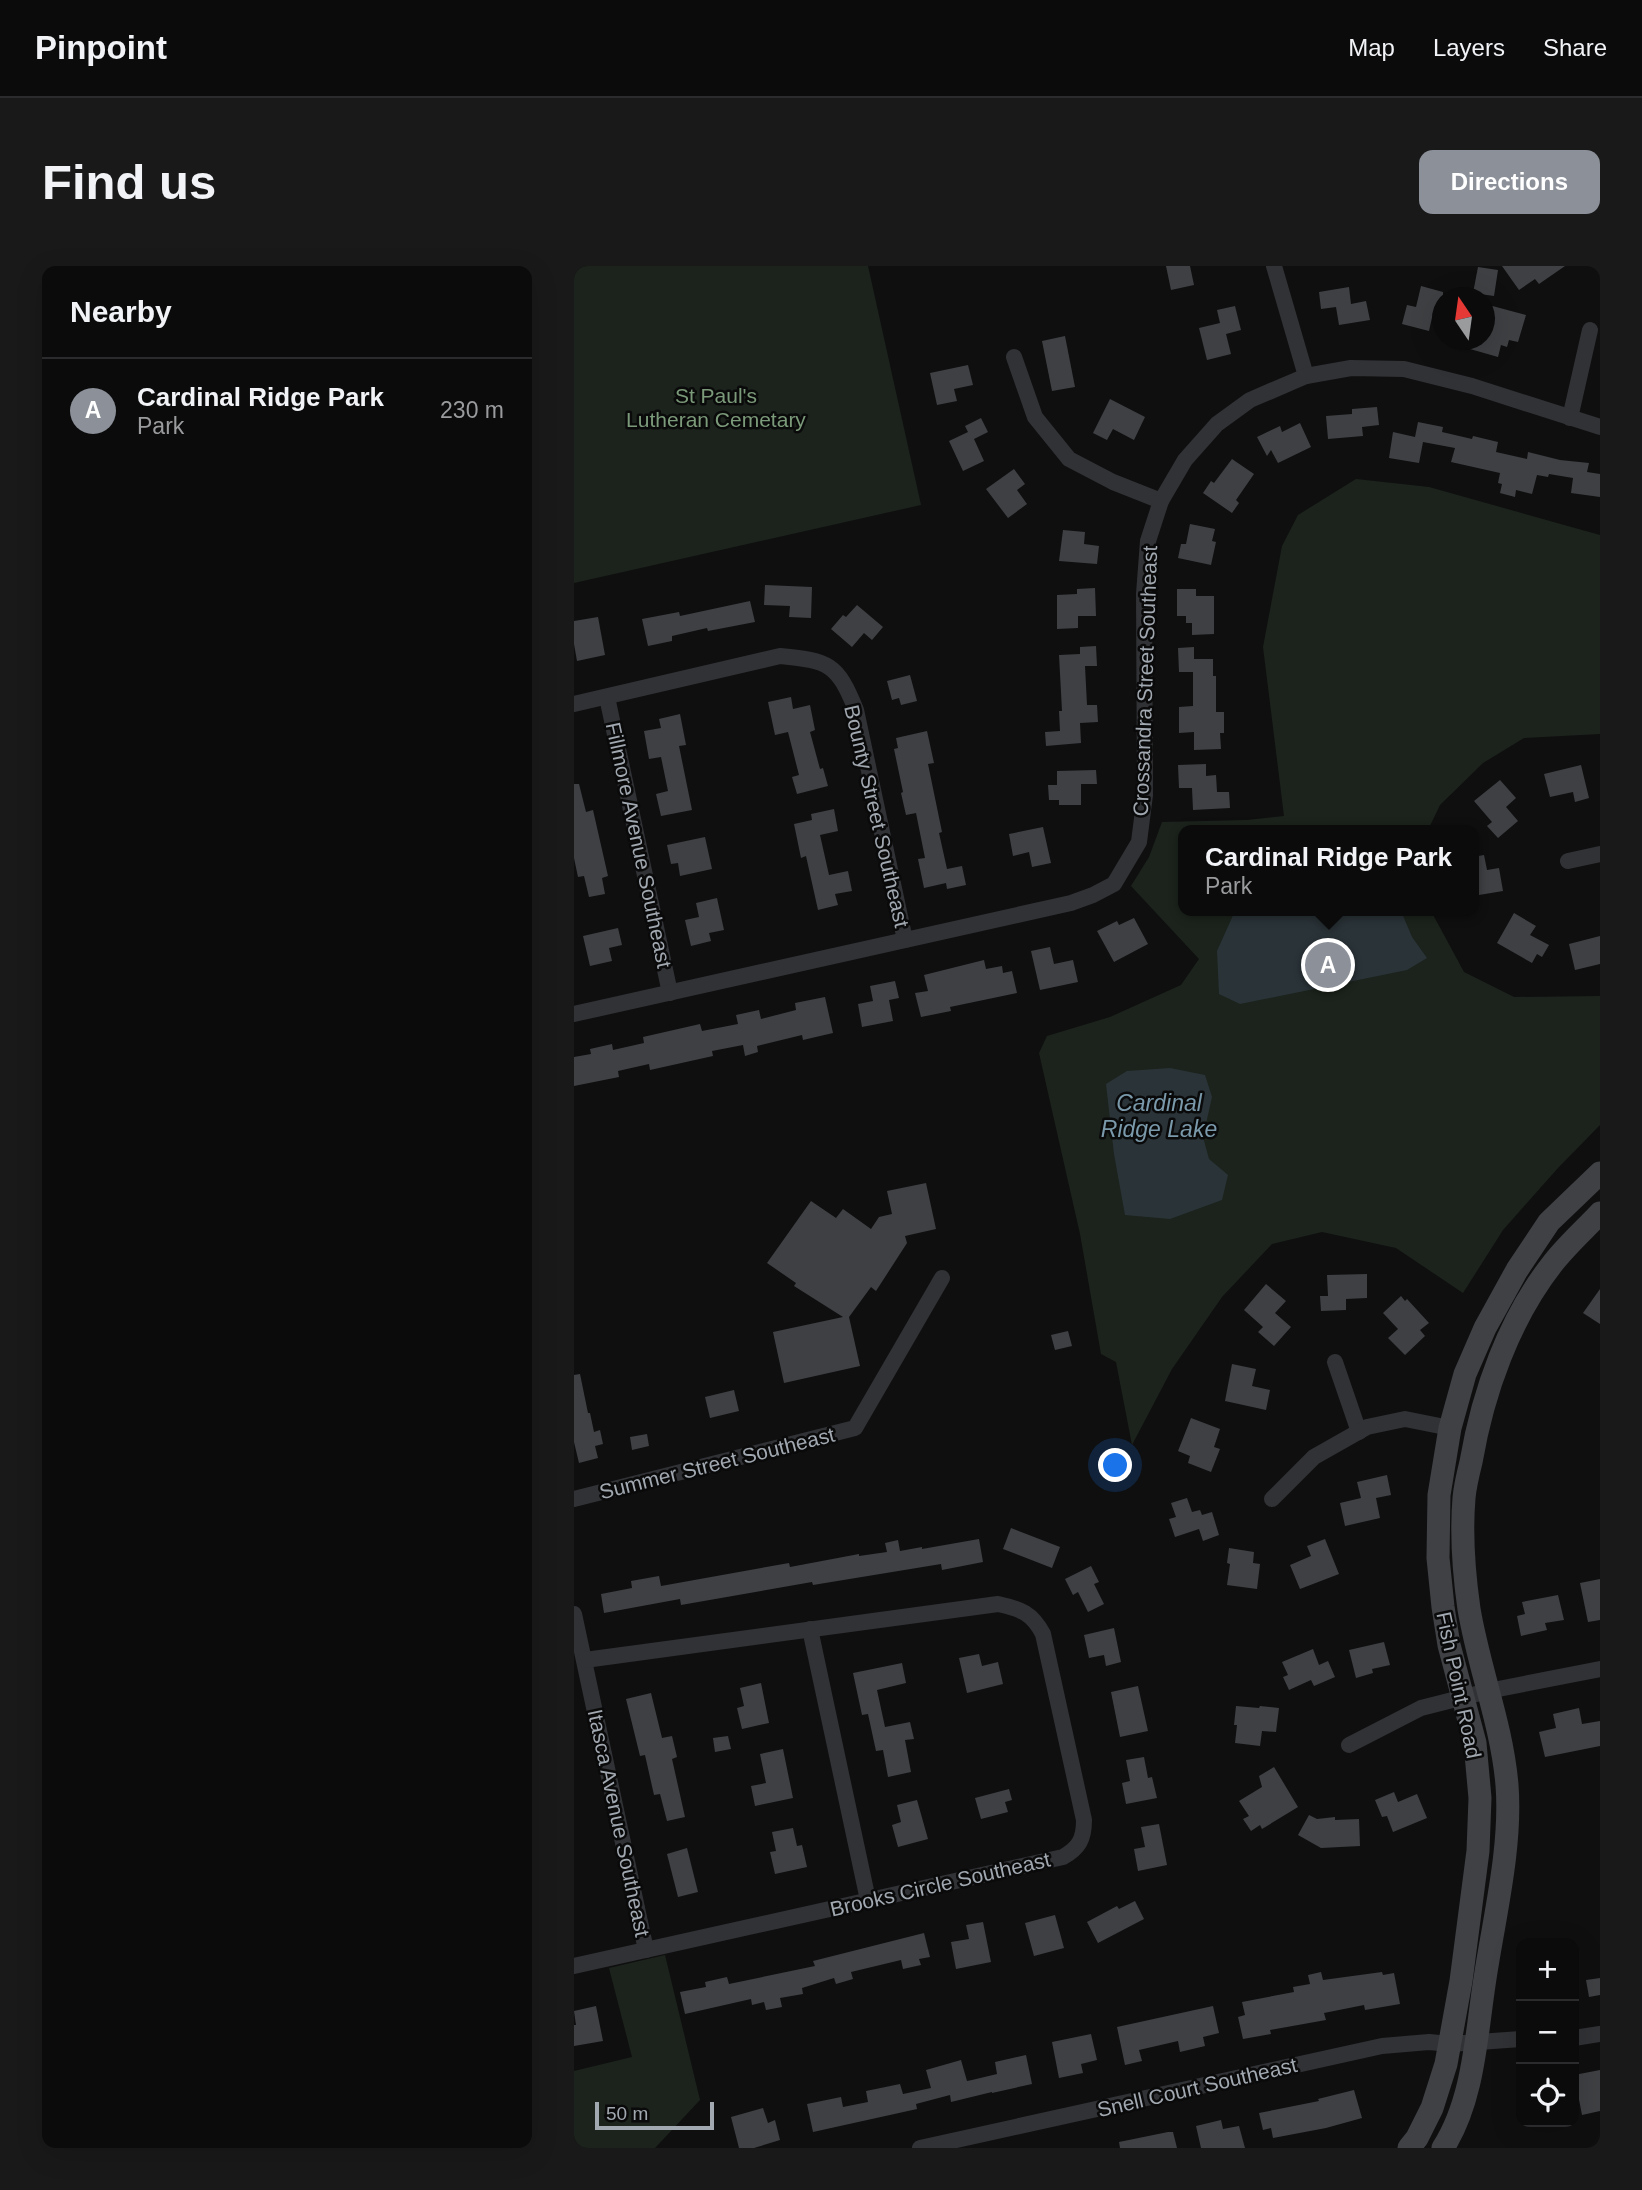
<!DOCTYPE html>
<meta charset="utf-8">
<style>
:root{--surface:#0b0b0c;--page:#19191a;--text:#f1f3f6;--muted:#9a9b9d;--line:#2b2b2d;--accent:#8c9099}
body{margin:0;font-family:Arial,sans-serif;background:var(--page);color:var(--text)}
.controls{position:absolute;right:21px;bottom:21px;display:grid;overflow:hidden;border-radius:14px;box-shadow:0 7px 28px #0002}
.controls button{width:63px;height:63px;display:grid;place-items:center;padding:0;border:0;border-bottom:2px solid var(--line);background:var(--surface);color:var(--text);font:35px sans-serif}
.compass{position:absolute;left:858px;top:21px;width:63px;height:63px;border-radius:50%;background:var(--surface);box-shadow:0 7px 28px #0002;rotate:347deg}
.scale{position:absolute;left:21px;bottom:18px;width:119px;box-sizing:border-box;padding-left:7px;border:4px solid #a1a8b0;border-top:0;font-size:19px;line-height:24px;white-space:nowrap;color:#a1a8b0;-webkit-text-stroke:5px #0a0a0b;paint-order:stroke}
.you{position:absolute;left:542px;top:1200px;width:24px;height:24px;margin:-18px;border:5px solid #fff;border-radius:50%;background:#1a73e8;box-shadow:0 0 0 10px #1a73e833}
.badge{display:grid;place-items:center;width:46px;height:46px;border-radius:50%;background:var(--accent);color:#fff;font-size:23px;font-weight:700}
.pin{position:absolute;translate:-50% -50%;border:4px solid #fff;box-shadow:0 2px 7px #0006}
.popup{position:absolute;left:604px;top:559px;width:301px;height:91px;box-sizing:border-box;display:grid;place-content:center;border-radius:14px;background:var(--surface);filter:drop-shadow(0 2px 5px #0005);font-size:23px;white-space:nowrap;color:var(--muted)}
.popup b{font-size:26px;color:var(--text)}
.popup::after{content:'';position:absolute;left:50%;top:100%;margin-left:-14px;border:14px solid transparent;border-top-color:var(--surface)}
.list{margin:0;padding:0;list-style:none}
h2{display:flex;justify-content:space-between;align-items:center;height:91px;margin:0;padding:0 28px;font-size:30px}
h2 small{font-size:23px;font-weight:400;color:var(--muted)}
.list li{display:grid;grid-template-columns:46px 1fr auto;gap:21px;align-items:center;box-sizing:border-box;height:105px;padding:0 28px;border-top:2px solid var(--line)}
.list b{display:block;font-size:26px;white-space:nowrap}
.list p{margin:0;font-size:23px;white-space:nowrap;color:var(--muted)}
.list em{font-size:23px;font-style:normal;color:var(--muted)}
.icon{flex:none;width:38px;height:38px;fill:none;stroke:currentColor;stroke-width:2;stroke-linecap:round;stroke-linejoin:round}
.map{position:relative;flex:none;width:1026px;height:1882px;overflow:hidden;border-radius:14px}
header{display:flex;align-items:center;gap:42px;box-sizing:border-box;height:98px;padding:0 35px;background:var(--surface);border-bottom:2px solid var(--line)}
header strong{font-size:33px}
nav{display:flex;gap:38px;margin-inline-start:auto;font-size:24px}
.intro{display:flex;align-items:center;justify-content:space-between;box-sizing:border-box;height:168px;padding:0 42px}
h1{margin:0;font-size:49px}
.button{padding:18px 32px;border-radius:14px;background:var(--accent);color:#fff;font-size:24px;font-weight:700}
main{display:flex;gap:42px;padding:0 42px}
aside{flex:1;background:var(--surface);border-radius:14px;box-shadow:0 7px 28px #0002}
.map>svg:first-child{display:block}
.green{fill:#1c231c}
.water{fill:#2a3338}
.building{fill:#3e4043}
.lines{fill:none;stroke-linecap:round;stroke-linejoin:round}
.street{stroke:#313235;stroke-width:16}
.secondary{stroke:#3f4145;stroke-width:23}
.labels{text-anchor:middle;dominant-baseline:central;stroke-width:5;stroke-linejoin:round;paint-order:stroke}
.park-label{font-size:21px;fill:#7b9a79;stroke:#0a0a0b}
.street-label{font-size:21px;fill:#a1a8b0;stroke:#0a0a0b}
.water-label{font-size:23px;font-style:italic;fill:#7a99aa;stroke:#0a0a0b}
</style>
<header>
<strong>Pinpoint</strong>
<nav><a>Map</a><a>Layers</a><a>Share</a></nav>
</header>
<div class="intro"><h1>Find us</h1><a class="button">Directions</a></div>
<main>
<aside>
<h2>Nearby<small></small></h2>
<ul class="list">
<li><span class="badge">A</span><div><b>Cardinal Ridge Park</b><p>Park</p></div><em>230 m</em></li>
</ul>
</aside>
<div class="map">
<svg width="1026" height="1882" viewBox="0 0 1026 1882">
<rect width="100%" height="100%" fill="#0f0f10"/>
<g class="green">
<path d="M0,0h294l53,239 -347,78z"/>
<path d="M782,213l73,8 171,48v199l-76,4 -41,25 -43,42 -12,25h-245v81h248l33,61 50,25 86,-1v129l-42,43 -55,62 -40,63 -67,-45 -74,-16 -50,12 -50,53 -50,72 -40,76 -16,-83 -15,-8 -21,-120 -41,-181 8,-17 63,-19 71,-32 18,-26 -68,-73 18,-29 13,-35 85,-2 37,-4 -21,-169 19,-101 16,-31z"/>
<path d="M91,1689l35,145 -45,48h-81v-77l58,-14 -23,-89z"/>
</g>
<g class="water">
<path d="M661,645h166l11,26 15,21 -20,12 -167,34 -21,-10 -2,-43z"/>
<path d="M596,802l35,7 7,22 -9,40 6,22 19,16 -6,25 -52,19 -45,-4 -11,-61 -8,-70 21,-13z"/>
</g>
<g class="building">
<path d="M592,0h24l4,19 -23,5z"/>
<path d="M928,0h63l-26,18 -4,-5 -16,11z"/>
<path d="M904,1l20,3 -4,26 -21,-3z"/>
<path d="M847,20l22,6v23l-10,-2 -4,18 -27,-7 5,-19 9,2z"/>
<path d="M775,21l2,17 15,-3 4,19 -31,5 -3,-18 -15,2 -2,-17z"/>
<path d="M911,38l41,11 -8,27 -9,-2 -2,7 -6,-2 -3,12 -49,-14 1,-3h35z"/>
<path d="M661,40l6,24 -15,4 5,20 -24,6 -8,-32 21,-5 -3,-13z"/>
<path d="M491,70l10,51 -23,4 -10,-50z"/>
<path d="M394,99l5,20 -19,4 3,12 -20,4 -7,-32z"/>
<path d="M536,133l35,18 -11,23 -21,-11 -6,11 -14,-7z"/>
<path d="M803,141l2,18 -17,2 1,9 -35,3 -2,-23 26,-2v-5z"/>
<path d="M407,152l7,14 -14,7 10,22 -21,10 -14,-30 19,-9 -3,-6z"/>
<path d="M844,156l25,5 -1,5 30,7 1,-3 25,6 -2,10 31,7 1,-7 32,8 29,3 -2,9 13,2v23l-29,-4 2,-15 -24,-4 -1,3 -11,-2 -5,19 -16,-4 -1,7 -15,-4 2,-9 -4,-1 2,-10 -49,-11 4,-14 -32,-6 -4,21 -30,-5 4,-26 22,5z"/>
<path d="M726,157l11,24 -33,16 -7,-13 -4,6 -10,-19 23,-11 2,6z"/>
<path d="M658,193l22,15 -18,26 3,3 -7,10 -29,-20 8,-12 3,2z"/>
<path d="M440,203l11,15 -8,6 10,14 -19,14 -22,-29z"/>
<path d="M616,258l25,5 -3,12 4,1 -5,23 -33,-7 3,-14h5z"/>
<path d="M489,264l22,2 -1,12 15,2 -2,18 -38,-3z"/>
<path d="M191,319l47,2 -1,31 -22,-1 1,-11 -26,-1z"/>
<path d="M521,322l1,28h-18v12l-21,1v-34l20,-1v-5z"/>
<path d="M603,323h19v7h18v38l-22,1v-12h-6v-7h-9z"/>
<path d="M176,335l5,21 -47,9 -1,-3 -35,8v5l-24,5 -6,-27 37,-7 1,4z"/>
<path d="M283,339l26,22 -11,13 -8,-7 -12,14 -21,-18 12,-14 3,2z"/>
<path d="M24,351l7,38 -28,6 -3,-17v-23z"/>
<path d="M522,380l1,20h-12l2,39h10l1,17 -18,1 1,20 -35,3 -1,-14 15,-1 -1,-20h3l-3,-56 21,-1v-7z"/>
<path d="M620,381v12h19v17h3v36h8v21h-4l1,16 -27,1v-18l-15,1v-26l14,-1v-34h-14l-1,-24z"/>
<path d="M336,409l7,26 -16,4 -2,-7 -7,2 -5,-19z"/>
<path d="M217,431l2,12 17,-4 5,25 -5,2 10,37 3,-1 5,18 -31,8 -5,-17 7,-2 -11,-43 -13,3 -7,-33z"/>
<path d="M106,448l6,31 -7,1 13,64 -31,6 -5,-22 12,-3 -7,-34 -12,2 -5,-28 17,-3 -2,-9z"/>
<path d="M353,465l7,32 -6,1 14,68 -3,1 8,36 15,-3 4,19 -19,4 -1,-6 -22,5 -6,-29 7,-1 -9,-45 -10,2 -5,-22 2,-1 -9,-43 4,-1 -2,-10z"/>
<path d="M632,498v12l10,-1 1,17h12l1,16 -37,2 -1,-22h-13l-1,-23z"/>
<path d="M1007,499l8,33 -14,4 -2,-10 -23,5 -6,-23z"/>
<path d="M522,504l1,14h-16v21h-22v-5h-10l-1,-15h9v-14z"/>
<path d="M926,514l16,18 -10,9 12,14 -20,17 -11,-12 5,-4 -18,-21z"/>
<path d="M0,518h5l7,28 7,-2 15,66 -6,2 3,16 -16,3 -5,-21 -6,1 -4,-19z"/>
<path d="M260,543l4,22 -18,4 9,40 19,-4 4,20 -17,3 3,11 -20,5 -12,-54 -5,2 -7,-34 18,-4 -1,-6z"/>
<path d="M469,561l8,36 -19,4 -3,-15 -16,4 -4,-22z"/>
<path d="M131,571l7,32 -32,7 -2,-13 -7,1 -4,-19z"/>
<path d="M910,589l3,15 12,-2 4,23 -30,5v-39z"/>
<path d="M143,632l7,32 -15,3 2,8 -20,5 -6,-26 14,-3 -3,-14z"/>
<path d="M940,647l22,13 -6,9 19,10 -7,12 -5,-3 -5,9 -35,-20z"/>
<path d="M560,652l14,26 -34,18 -17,-31 20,-10 2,4z"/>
<path d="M44,662l4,17 -13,3 3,13 -22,5 -7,-30z"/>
<path d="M1026,670v28l-25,6 -6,-26z"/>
<path d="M476,681l4,17 19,-4 5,22 -38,8 -9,-39z"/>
<path d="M410,694l2,9 16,-3 1,7 9,-2 5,22 -67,14 1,4 -30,6 -6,-24 13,-2 -4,-16z"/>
<path d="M321,715l4,17 -10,2 4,21 -31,6 -4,-23 15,-3 -3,-15z"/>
<path d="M251,731l8,36 -30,7 -1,-5 -45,11 1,6 -13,4 -2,-11 -31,6 1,5 -63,14 -1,-6 -31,7 1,6 -45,9v-29l17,-3 -1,-5 22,-5 1,6 31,-7 -1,-6 57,-13 2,7 36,-7 -2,-9 23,-5 2,9 35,-9 -1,-7z"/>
<path d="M352,917l10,46 -31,7 2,7 -31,48 -5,-4 -22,30 11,49 -76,17 -11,-51 70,-15 -49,-31 2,-3 -29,-20 44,-62 25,17 7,-9 28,20 8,-12 13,-3 -5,-23z"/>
<path d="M793,1008v24l-21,1v11l-25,1 -1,-15h8l-1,-21z"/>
<path d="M692,1018l20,17 -11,12 16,14 -17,19 -16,-14 5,-5 -19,-17z"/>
<path d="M1026,1023v35l-17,-11z"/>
<path d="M827,1030l4,5 2,-2 22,24 -9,7 5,6 -20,19 -17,-17 10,-9 -15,-16z"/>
<path d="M494,1065l4,15 -17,4 -4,-15z"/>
<path d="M658,1098l24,5 -4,17 18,4 -4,20 -41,-9z"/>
<path d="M6,1108l8,39h2l4,19 6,-2 3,14 -8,2 3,12 -19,5 -5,-21v-67z"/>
<path d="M160,1124l5,21 -29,7 -5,-21z"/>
<path d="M617,1152l29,11 -6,18 6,2 -9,23 -23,-9 2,-7 -12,-5z"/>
<path d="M73,1168l2,12 -17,4 -2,-13z"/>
<path d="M813,1209l4,20 -15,3 4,20 -35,8 -5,-23 21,-5 -4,-16z"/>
<path d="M613,1232l5,14 8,-2 2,5 10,-3 7,23 -16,6 -4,-12 -24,8 -6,-18 7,-2 -5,-14z"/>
<path d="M437,1262l49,19 -8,21 -49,-19z"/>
<path d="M405,1273l4,23 -41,8 -1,-6 -128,21 -1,-3 -131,23 -1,-6 -76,14 -3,-19 31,-6 -1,-7 28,-5 2,10 128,-23 1,4 69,-13v2l28,-4 -2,-9 13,-3 2,11 22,-4v2z"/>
<path d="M751,1273l14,35 -39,15 -10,-24 21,-9 -4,-10z"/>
<path d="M655,1282l25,4 -1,11 7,1 -3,25 -30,-4 3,-21 -3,-1z"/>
<path d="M517,1300l8,16 -5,2 10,20 -16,8 -10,-20 -5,3 -8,-16z"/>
<path d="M1026,1313v41l-12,2 -8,-39z"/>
<path d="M984,1329l6,25 -19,3 2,7 -26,6 -4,-20 8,-2 -3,-12z"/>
<path d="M540,1362l7,34 -15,4 -2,-11 -15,3 -5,-23z"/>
<path d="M810,1376l6,23 -18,4 1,4 -17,5 -7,-28z"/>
<path d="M739,1383l6,16 9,-4 7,16 -21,9 -3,-6 -22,10 -6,-13 5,-2 -6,-13z"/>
<path d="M405,1388l3,12 16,-4 5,22 -36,9 -8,-35z"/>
<path d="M328,1397l4,20 -29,7 8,37 25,-5 4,17 -9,1 6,32 -23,5 -5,-27 -7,1 -8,-37 -6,1 -9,-42z"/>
<path d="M187,1417l8,40 -27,6 -5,-21 7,-2 -4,-18z"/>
<path d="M564,1420l10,45 -28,6 -9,-45z"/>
<path d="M77,1427l11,45 10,-2 5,21 -5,2 13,58 -18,4 -7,-27 -6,1 -9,-40 -5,1 -14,-57z"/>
<path d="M662,1440l23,2 1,-2 19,2 -3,24 -14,-1 -2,15 -25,-3 2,-18h-3z"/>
<path d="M1005,1442l3,16 18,-3v25l-55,11 -6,-25 17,-4 -3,-14z"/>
<path d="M154,1470l3,13 -16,3 -2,-14z"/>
<path d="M209,1483l10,49 -38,8 -4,-20 15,-3 -6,-29z"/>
<path d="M570,1491l4,21 4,-1 5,21 -31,6 -4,-21 8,-2 -4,-21z"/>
<path d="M700,1501l24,40 -36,22 -2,-4 -9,6 -8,-12 6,-3 -10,-15 23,-14 -3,-11z"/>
<path d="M435,1523l3,11 -7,2 3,10 -27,7 -6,-21z"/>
<path d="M820,1526l4,10 19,-8 10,24 -34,14 -6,-16 -5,1 -7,-17z"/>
<path d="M343,1534l11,39 -30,8 -6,-22 9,-3 -4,-17z"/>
<path d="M735,1549l8,4 18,-2v3l24,-1 1,27 -39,2 -23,-13z"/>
<path d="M585,1558l8,41 -29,6 -4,-22 11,-2 -4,-20z"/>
<path d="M219,1562l4,18 5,-1 5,22 -32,7 -5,-22 6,-1 -4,-19z"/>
<path d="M113,1582l11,44 -20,5 -11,-43z"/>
<path d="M561,1635l9,18 -46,24 -11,-21 30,-16 2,3z"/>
<path d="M481,1649l9,33 -30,8 -9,-33z"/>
<path d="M409,1656l8,40 -35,7 -5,-27 18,-3 -3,-14z"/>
<path d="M350,1667l6,24 -11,2 2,6 -18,4 -2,-9 -50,12 2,7 -17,5 -2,-6 -32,10 1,6 -23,4 2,9 -16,3 -2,-8 -12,3 -1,-6 -66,15 -5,-22 26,-5 -1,-5 22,-5 2,7 86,-18 -2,-5z"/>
<path d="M747,1706l2,8 59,-8 1,3 11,-2 6,31 -35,6 -1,-5 -40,8 2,7 -56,10 1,4 -28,5 -5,-22 7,-2 -3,-13 52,-10 -1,-5 17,-3 -2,-9z"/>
<path d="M1026,1712v17l-11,2 -3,-17z"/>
<path d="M22,1740l7,35 -29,5v-21h2l-2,-14z"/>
<path d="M639,1740l6,27 -16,4 2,9 -25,6 -2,-11 -39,9 3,11 -17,4 -8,-38z"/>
<path d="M517,1768l6,26 -16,4 2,9 -24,5 -7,-36z"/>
<path d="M452,1789l6,29 -40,9v-1l-41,10 -1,-7 -34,9 1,5 -104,23 -6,-28 34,-7 2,10 25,-5 -2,-11 34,-7 3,10 28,-6 -5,-18 35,-10 6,21 5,-1 25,-6 -2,-12z"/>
<path d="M1026,1804v41l-18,4 -5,-26 -3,1v-15z"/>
<path d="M780,1824l8,28 -36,10 -53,10 -2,-10 -8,2 -4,-17 60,-12 -1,-2z"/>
<path d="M189,1842l5,15 7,-3 5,20 -26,8h-15l-8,-31z"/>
<path d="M647,1854l2,9 16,-3 6,22h-44l-5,-22z"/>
<path d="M594,1866h5l4,16h-57l-1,-6z"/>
</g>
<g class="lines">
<g class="street">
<path d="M700,0l32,110"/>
<path d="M440,91l21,60 34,42 44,23 48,19"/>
<path d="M996,152l20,-88"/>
<path d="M33,431l63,296"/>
<path d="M0,438l206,-48c49,5 57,7 76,54l49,230"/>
<path d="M994,595l32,-7"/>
<path d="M0,748l497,-111 22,-8 21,-11 25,-42 6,-47 -1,-201 4,-53 13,-40 24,-41 32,-36 33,-24 56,-24 45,-8 53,1 68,17 128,41"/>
<path d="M761,1096l24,70"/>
<path d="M0,1233l281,-71 87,-150"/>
<path d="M698,1233l42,-42 53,-30 38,-8 45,9"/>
<path d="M0,1348l72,336"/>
<path d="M236,1363l58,271"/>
<path d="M775,1479l72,-37 67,-17 112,-22"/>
<path d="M0,1700l489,-109c16,-9 21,-18 21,-37l-41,-186c-11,-21 -22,-25 -45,-30l-413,56"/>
<path d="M1000,1772l26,-4"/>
<path d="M346,1882l462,-102 47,-4 21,2 71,-5"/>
</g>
<g class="secondary">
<path d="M835,1882l8,-10 15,-30 14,-44 15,-83 17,-130 2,-53 -5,-55 -26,-98 -6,-38 -5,-49 1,-63 11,-67 15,-54 20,-46 32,-58 32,-48 51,-49"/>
<path d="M869,1882c30,-47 33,-109 41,-163 9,-63 28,-136 23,-200 -5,-60 -28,-116 -38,-176 -5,-35 -8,-75 -5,-111 1,-12 4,-24 7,-36 12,-70 38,-143 82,-199 14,-18 32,-34 47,-50"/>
</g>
</g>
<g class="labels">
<g class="park-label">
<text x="142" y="129">St Paul's<tspan x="142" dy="24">Lutheran Cemetary</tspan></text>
</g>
<g class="street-label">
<text transform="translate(571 415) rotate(-88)">Crossandra Street Southeast</text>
<text transform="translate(303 550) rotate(77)">Bounty Street Southeast</text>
<text transform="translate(65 579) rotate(78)">Fillmore Avenue Southeast</text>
<text transform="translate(143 1197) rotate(-14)">Summer Street Southeast</text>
<text transform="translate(885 1419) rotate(78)">Fish Point Road</text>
<text transform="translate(45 1557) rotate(78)">Itasca Avenue Southeast</text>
<text transform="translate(366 1618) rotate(-13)">Brooks Circle Southeast</text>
<text transform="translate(623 1821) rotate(-13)">Snell Court Southeast</text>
</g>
<g class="water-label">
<text x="585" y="837">Cardinal<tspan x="585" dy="26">Ridge Lake</tspan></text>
</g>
</g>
</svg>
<div class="controls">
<button>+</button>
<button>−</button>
<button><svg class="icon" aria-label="locate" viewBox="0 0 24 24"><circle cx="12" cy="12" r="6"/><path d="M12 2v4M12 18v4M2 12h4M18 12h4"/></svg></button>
</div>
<svg class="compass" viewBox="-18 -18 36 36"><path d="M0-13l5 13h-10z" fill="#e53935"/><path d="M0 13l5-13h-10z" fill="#9a9b9d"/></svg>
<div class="scale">50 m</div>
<div class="you"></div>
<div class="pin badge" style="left:754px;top:699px">A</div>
<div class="popup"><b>Cardinal Ridge Park</b>Park</div>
</div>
</main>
